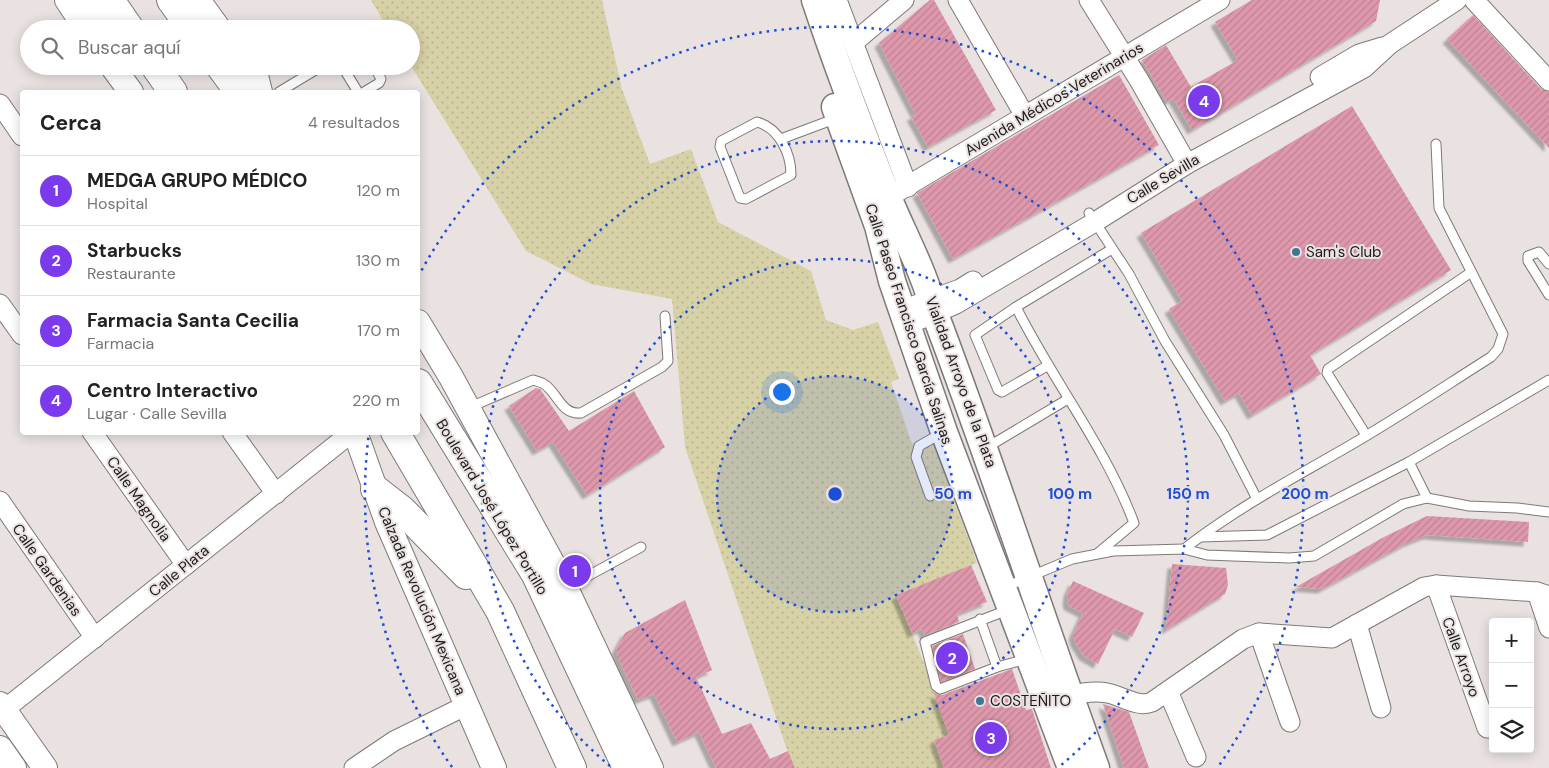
<!DOCTYPE html>
<html lang="es">
<meta charset="utf-8">
<style>
:root{--surface:#fff;--page:#f2f2f2;--text:#222;--muted:#767676;--line:#e0e0e0;--accent:#7c3aed}
body{margin:0;font-family:"DM Sans",sans-serif;background:var(--page);color:var(--text)}
.controls{position:absolute;right:15px;bottom:15px;display:grid;overflow:hidden;border-radius:5px;box-shadow:0 2px 12px #0003}
.controls button{width:45px;height:45px;display:grid;place-items:center;padding:0;border:0;border-bottom:1px solid var(--line);background:var(--surface);color:var(--text);font:25px sans-serif}
.you{position:absolute;left:781px;top:391px;width:18px;height:18px;margin:-12px;border:4px solid #fff;border-radius:50%;background:#1a73e8;box-shadow:0 0 0 8px #1a73e833}
.badge{display:grid;place-items:center;width:32px;height:32px;border-radius:50%;background:var(--accent);color:#fff;font-size:16px;font-weight:700}
.pin{position:absolute;translate:-50% -50%;border:2px solid #fff;box-shadow:0 1px 5px #0006}
.list{margin:0;padding:0;list-style:none}
h2{display:flex;justify-content:space-between;align-items:center;height:65px;margin:0;padding:0 20px;font-size:21px}
h2 small{font-size:16px;font-weight:400;color:var(--muted)}
.list li{display:grid;grid-template-columns:32px 1fr auto;gap:15px;align-items:center;box-sizing:border-box;height:70px;padding:0 20px;border-top:1px solid var(--line)}
.list b{display:block;font-size:19px;white-space:nowrap}
.list p{margin:0;font-size:16px;white-space:nowrap;color:var(--muted)}
.list em{font-size:16px;font-style:normal;color:var(--muted)}
.icon{flex:none;width:28px;height:28px;fill:none;stroke:currentColor;stroke-width:2;stroke-linecap:round;stroke-linejoin:round}
.map{position:relative;flex:none;width:1549px;height:768px;overflow:hidden}
.search{position:absolute;background:var(--surface);box-shadow:0 2px 12px #0003;left:20px;top:20px;width:400px;height:55px;display:flex;align-items:center;gap:12px;box-sizing:border-box;padding:0 18px;border-radius:28px;color:var(--muted);font-size:19px}
.panel{position:absolute;background:var(--surface);box-shadow:0 2px 12px #0003;left:20px;top:90px;width:400px;height:345px;border-radius:5px}
.map>svg:first-child{display:block}
.park{fill:url(#park-dots)}
.building{fill:url(#building-hatch);filter:url(#shadow)}
.lines{fill:none;stroke-linecap:round;stroke-linejoin:round}
.service-casing{stroke:#7f7977;stroke-width:11}
.minor-casing{stroke:#7f7977;stroke-width:21}
.tertiary-casing{stroke:#7f7977;stroke-width:26}
.secondary-casing{stroke:#7f7977;stroke-width:29}
.primary-casing{stroke:#7f7977;stroke-width:30}
.service{stroke:#fff;stroke-width:9}
.minor{stroke:#fff;stroke-width:19}
.tertiary{stroke:#fff;stroke-width:24}
.secondary{stroke:#fff;stroke-width:26}
.primary{stroke:#fff;stroke-width:28}
.ring{fill:none;stroke:#1d4ed8;stroke-width:2.5;stroke-dasharray:2.5 5}
.poi-dot{fill:#3e7791;stroke:#e9e2e0;stroke-width:2}
.labels{text-anchor:middle;dominant-baseline:central;stroke-width:4;stroke-linejoin:round;paint-order:stroke}
.street-label{font-size:15px;fill:#1e1b1b;stroke:#e9e2e0}
.poi-label{font-size:15px;fill:#1e1b1b;stroke:#e9e2e0;text-anchor:start}
.centre{fill:#1d4ed8;stroke:#e9e2e0;stroke-width:2.5}
.ring-label{font-size:15px;text-anchor:middle;font-weight:bold;fill:#1d4ed8;stroke:#e9e2e0;stroke-width:4;stroke-linejoin:round;paint-order:stroke}
</style>
<div class="map">
<svg width="1549" height="768" viewBox="0 0 1549 768">
<defs>
<pattern id="park-dots" width="8" height="8" patternUnits="userSpaceOnUse" patternTransform="scale(1.25)"><rect width="8" height="8" fill="#d7d1a7"/><path d="M2 2h.1M6 6h.1" fill="none" stroke="#b8b38f" stroke-width="1.8" stroke-linecap="round"/></pattern>
<pattern id="building-hatch" width="6" height="6" patternUnits="userSpaceOnUse" patternTransform="scale(1.25)"><rect width="6" height="6" fill="#de98ab"/><path d="M-1 1l2-2M0 6l6-6M5 7l2-2" fill="none" stroke="#be8293"/></pattern>
<filter id="shadow"><feDropShadow dx="-4.5" dy="4.5" stdDeviation="1" flood-color="#0004"/></filter>
</defs>
<rect width="100%" height="100%" fill="#e9e2e0"/>
<path class="park" d="M371,0h231l20,89 28,75 41,-15 27,73 93,49 15,49 27,10 25,-8 21,57 -8,3 21,62 19,-7 46,126 -81,32 37,90 16,50 -15,5 10,28h-149l-9,-21 -101,-300 -13,-148 -81,-15 -65,-33 -115,-185v-37h-23z"/>
<g class="building">
<path d="M930,0h4l62,110 -68,37 -17,-31 5,-1 -37,-72z"/>
<path d="M1252,0h128l-4,21 -184,109 -19,-32 -6,4 -25,-42 24,-15 25,42 47,-27 -23,-38z"/>
<path d="M1473,15l68,74 8,3v56l-102,-109z"/>
<path d="M1119,75l40,70 -206,114 -36,-66z"/>
<path d="M1352,106l99,164 -141,85 11,19 -69,41 -13,-22 -14,8 -56,-92 13,-8 -41,-68z"/>
<path d="M536,388l4,1 29,42 65,-40 31,56 -78,48 -34,-53 -16,9 -28,-45z"/>
<path d="M1427,516l102,6 -1,20 -101,-7 -20,8 -85,46 -26,-2 88,-50z"/>
<path d="M1172,564l54,4 2,17 -3,9 -59,36z"/>
<path d="M971,565l16,37 -30,12 2,8 -34,13 -3,-6 -10,4 -16,-38z"/>
<path d="M1073,581l71,32 -12,24 -17,-8 -17,35 -14,-8 -9,-14 -2,-7 10,-22 -14,-7 -2,-4 1,-10z"/>
<path d="M685,600l27,70 -16,7 26,57 29,-11 19,36 18,-8 7,17h-79l-17,-36 -22,10 -23,-48 -16,6 -18,-38 -4,-12 9,-17z"/>
<path d="M963,634l12,35 -34,13 -9,-36z"/>
<path d="M1012,669l14,41 6,-1 19,59h-107l-10,-28 15,-5 -15,-42 8,2z"/>
<path d="M1103,704l26,8 20,56h-25z"/>
</g>
<g class="lines">
<defs>
<g id="service">
<path d="M342,66l16,26"/>
<path d="M279,92l43,-26"/>
<path d="M364,92l15,-9 2,-4 -7,-13"/>
<path d="M757,122c22,6 34,31 34,53l-45,24 -6,-1 -20,-51 1,-6z"/>
<path d="M781,139l56,-21"/>
<path d="M1089,213l40,61 36,67 59,94 33,64"/>
<path d="M1549,264l-10,-12 -11,4v5l21,34"/>
<path d="M1016,307c37,74 89,139 118,216l-36,30"/>
<path d="M1047,366l-45,26 -4,-2 -23,-55 41,-28 96,-58"/>
<path d="M468,408l65,-28c3,1 8,2 11,4 14,9 17,31 37,29l81,-46 6,-6 -3,-45"/>
<path d="M1366,435l-39,-62 1,-4 142,-96"/>
<path d="M986,448l82,-49"/>
<path d="M1409,462l18,36"/>
<path d="M930,496l-14,-39 3,-11 23,-13"/>
<path d="M1200,537l67,-2 142,-73 140,-82"/>
<path d="M1184,549c50,-39 104,-68 158,-99 51,-29 100,-62 149,-93l7,-8 5,-15 -64,-126 -3,-64"/>
<path d="M1005,587l67,-28 41,-8 71,-2 23,6 82,3 25,-2 89,-52 24,-6 42,8 48,2 32,4"/>
<path d="M566,588l75,-41"/>
<path d="M1010,609l-85,33 11,44 4,3 57,-22 30,-8"/>
<path d="M980,619l17,48"/>
</g>
<g id="minor">
<path d="M837,0l71,187"/>
<path d="M958,0l67,116"/>
<path d="M1089,0l50,80 48,84"/>
<path d="M1474,0l75,81"/>
<path d="M853,43l51,-43"/>
<path d="M1320,77l39,-23 23,-7"/>
<path d="M0,104l22,32"/>
<path d="M877,204l343,-204"/>
<path d="M0,304l22,31"/>
<path d="M902,310l58,-21 13,-8"/>
<path d="M907,325l49,-21 139,-82 92,-58 177,-96 26,-24 67,-44"/>
<path d="M92,432l94,133"/>
<path d="M232,432l44,62"/>
<path d="M0,501l95,137"/>
<path d="M1436,585l51,143"/>
<path d="M1537,592l12,36"/>
<path d="M1357,624l24,84"/>
<path d="M1259,633l31,89"/>
<path d="M1168,691l28,66"/>
<path d="M1060,698c13,-4 34,-8 47,-5 16,3 30,15 45,9l91,-63 16,-6 73,5 92,-51 12,-2 101,7 12,4"/>
<path d="M0,713l346,-276 9,-5"/>
<path d="M354,768l40,-27 73,-36"/>
</g>
<g id="tertiary">
<path d="M67,0l19,29"/>
<path d="M198,0l21,29"/>
<path d="M112,66l19,26"/>
<path d="M418,322l33,55 115,211 85,180"/>
<path d="M355,432l32,90 107,246"/>
<path d="M0,704l45,64"/>
<path d="M0,748l14,20"/>
</g>
<g id="secondary">
<path d="M815,0c22,66 47,132 73,197 16,39 37,76 47,117 57,150 106,303 161,454"/>
<path d="M835,107l43,119 14,55 52,151 127,336"/>
</g>
<g id="primary">
<path d="M94,0l3,29"/>
<path d="M110,0l20,29"/>
<path d="M171,0l21,29"/>
<path d="M155,66l18,26"/>
<path d="M220,66l19,26"/>
<path d="M254,76l4,16"/>
<path d="M418,383l118,192 91,193"/>
<path d="M395,432l105,179 72,157"/>
<path d="M375,489l27,21 64,65"/>
</g>
</defs>
<use href="#service" class="service-casing"/>
<use href="#minor" class="minor-casing"/>
<use href="#tertiary" class="tertiary-casing"/>
<use href="#secondary" class="secondary-casing"/>
<use href="#primary" class="primary-casing"/>
<use href="#service" class="service"/>
<use href="#minor" class="minor"/>
<use href="#tertiary" class="tertiary"/>
<use href="#secondary" class="secondary"/>
<use href="#primary" class="primary"/>
</g>
<circle cx="835" cy="494" r="118" fill="#1d4ed8" fill-opacity=".12"/>
<g class="ring">
<circle cx="835" cy="494" r="118"/>
<circle cx="835" cy="494" r="235"/>
<path d="M610 766A353 353 0 1 1 1060 766"/>
<path d="M452 767A470 470 0 0 1 369 433M418 277A470 470 0 1 1 1218 767"/>
</g>
<g class="poi-dot">
<circle cx="1296" cy="252" r="5"/>
<circle cx="980" cy="701" r="5"/>
</g>
<g class="labels">
<g class="street-label">
<text transform="translate(1054 99) rotate(-31)">Avenida Médicos Veterinarios</text>
<text transform="translate(1163 179) rotate(-31)">Calle Sevilla</text>
<text transform="translate(909 324) rotate(72)">Calle Paseo Francisco García Salinas</text>
<text transform="translate(961 382) rotate(70)">Vialidad Arroyo de la Plata</text>
<text transform="translate(139 499) rotate(55)">Calle Magnolia</text>
<text transform="translate(492 507) rotate(59)">Boulevard José López Portillo</text>
<text transform="translate(47 570) rotate(55)">Calle Gardenias</text>
<text transform="translate(179 571) rotate(-39)">Calle Plata</text>
<text transform="translate(422 601) rotate(67)">Calzada Revolución Mexicana</text>
<text transform="translate(1461 657) rotate(70)">Calle Arroyo</text>
</g>
<g class="poi-label">
<text x="1306" y="252">Sam's Club</text>
<text x="990" y="701">COSTEÑITO</text>
</g>
</g>
<circle cx="835" cy="494" r="8" class="centre"/>
<g class="ring-label">
<text x="953" y="499">50 m</text>
<text x="1070" y="499">100 m</text>
<text x="1188" y="499">150 m</text>
<text x="1305" y="499">200 m</text>
</g>
</svg>
<div class="controls">
<button>+</button>
<button>−</button>
<button><svg class="icon" aria-label="layers" viewBox="0 0 24 24"><path d="M12 4l9 5-9 5-9-5zM3 14l9 5 9-5"/></svg></button>
</div>
<div class="you"></div>
<div class="pin badge" style="left:575px;top:571px">1</div>
<div class="pin badge" style="left:952px;top:658px">2</div>
<div class="pin badge" style="left:991px;top:738px">3</div>
<div class="pin badge" style="left:1204px;top:101px">4</div>
<div class="search"><svg class="icon" aria-label="search" viewBox="0 0 24 24"><circle cx="10" cy="10" r="6"/><path d="M15 15l6 6"/></svg>Buscar aquí</div>
<section class="panel">
<h2>Cerca<small>4 resultados</small></h2>
<ul class="list">
<li><span class="badge">1</span><div><b>MEDGA GRUPO MÉDICO</b><p>Hospital</p></div><em>120 m</em></li>
<li><span class="badge">2</span><div><b>Starbucks</b><p>Restaurante</p></div><em>130 m</em></li>
<li><span class="badge">3</span><div><b>Farmacia Santa Cecilia</b><p>Farmacia</p></div><em>170 m</em></li>
<li><span class="badge">4</span><div><b>Centro Interactivo</b><p>Lugar · Calle Sevilla</p></div><em>220 m</em></li>
</ul>
</section>
</div>
